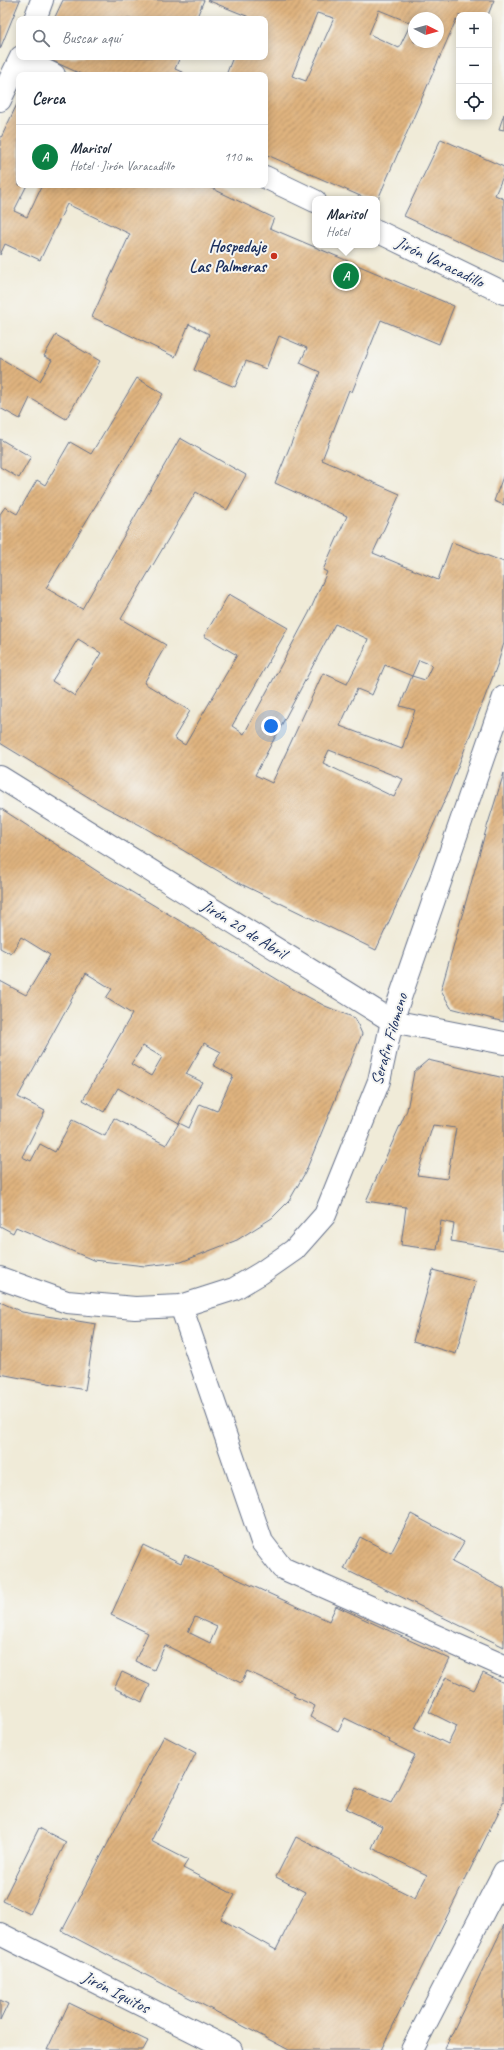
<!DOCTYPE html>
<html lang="es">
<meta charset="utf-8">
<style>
:root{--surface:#fff;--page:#f6f6f7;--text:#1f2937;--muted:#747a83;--line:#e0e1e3;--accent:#0b8043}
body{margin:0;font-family:Caveat,sans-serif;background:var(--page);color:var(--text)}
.controls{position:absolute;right:12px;top:12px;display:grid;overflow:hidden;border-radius:8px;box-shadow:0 2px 10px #0003}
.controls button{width:36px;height:36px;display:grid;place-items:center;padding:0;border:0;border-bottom:1px solid var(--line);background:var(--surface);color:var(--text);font:20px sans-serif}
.compass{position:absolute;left:408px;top:12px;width:36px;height:36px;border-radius:50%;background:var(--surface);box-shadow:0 2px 10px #0003;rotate:96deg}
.you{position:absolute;left:271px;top:726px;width:14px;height:14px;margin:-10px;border:3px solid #fff;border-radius:50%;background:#1a73e8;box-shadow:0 0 0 6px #1a73e833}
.badge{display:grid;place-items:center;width:26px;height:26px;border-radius:50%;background:var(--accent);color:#fff;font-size:13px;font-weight:700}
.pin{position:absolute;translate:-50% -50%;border:2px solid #fff;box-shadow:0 1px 4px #0006}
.popup{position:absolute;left:312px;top:196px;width:68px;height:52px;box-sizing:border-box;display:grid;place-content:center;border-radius:8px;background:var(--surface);filter:drop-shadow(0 1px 3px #0005);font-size:13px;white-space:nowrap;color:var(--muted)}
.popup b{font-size:15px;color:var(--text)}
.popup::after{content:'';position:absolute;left:50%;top:100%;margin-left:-8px;border:8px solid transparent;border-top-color:var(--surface)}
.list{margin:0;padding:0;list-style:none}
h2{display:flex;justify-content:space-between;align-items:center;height:52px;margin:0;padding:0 16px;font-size:17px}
h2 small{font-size:13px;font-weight:400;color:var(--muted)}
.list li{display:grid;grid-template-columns:26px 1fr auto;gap:12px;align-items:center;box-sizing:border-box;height:64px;padding:0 16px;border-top:1px solid var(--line)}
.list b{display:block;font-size:15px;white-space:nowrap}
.list p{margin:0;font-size:13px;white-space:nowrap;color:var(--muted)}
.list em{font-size:13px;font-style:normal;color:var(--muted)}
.icon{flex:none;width:22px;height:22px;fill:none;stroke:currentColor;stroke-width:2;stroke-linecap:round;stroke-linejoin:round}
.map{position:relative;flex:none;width:504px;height:2050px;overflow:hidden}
.search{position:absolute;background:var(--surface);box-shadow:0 2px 10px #0003;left:16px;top:16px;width:252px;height:44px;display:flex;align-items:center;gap:10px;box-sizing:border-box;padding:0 14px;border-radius:8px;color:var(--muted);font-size:15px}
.panel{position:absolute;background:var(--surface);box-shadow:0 2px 10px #0003;left:16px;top:72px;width:252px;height:116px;border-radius:8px}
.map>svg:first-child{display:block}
.building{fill:url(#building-hatch);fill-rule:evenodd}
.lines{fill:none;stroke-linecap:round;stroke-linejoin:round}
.street-casing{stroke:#667189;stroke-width:24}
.secondary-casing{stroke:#667189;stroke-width:24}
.street{stroke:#fff;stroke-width:22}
.secondary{stroke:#fff;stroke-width:22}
.poi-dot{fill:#c8321e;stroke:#f6f6f2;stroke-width:1.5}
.labels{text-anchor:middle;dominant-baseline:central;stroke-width:4;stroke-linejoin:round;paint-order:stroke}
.poi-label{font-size:17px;font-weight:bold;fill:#1b2f5e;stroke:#f6f6f2;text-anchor:end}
.street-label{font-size:17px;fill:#1b2f5e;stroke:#f6f6f2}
</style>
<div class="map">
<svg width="504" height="2050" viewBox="0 0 504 2050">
<defs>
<pattern id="building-hatch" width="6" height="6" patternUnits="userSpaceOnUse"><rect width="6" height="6" fill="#dfb37e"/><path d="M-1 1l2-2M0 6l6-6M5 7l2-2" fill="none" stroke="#b4926a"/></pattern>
</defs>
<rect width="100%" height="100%" fill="#f6f6f2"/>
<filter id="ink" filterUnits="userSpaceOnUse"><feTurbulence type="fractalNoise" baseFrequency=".025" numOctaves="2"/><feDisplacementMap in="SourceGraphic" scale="8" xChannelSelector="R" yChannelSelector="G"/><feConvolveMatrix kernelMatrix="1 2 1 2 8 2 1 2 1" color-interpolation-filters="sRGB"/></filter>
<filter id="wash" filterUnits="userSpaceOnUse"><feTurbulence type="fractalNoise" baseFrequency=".012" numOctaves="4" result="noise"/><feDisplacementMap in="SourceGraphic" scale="16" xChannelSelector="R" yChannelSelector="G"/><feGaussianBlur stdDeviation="0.9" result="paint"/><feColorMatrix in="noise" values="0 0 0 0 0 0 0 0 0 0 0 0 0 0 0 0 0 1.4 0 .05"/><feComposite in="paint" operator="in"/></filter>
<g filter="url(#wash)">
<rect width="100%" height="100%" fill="#f0ebd8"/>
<g id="blocks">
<g class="building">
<path d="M0,0h20l-20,49z"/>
<path d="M63,0h141l-8,19h-142z"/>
<path d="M207,0h287l-6,15h-29v6l-3,-1 -78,179h-11l-102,-45v-79h-39l7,-18h32v-38h-17l1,-2zM379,10l32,13 -12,25 -30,-14zM317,13l17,5 -28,63 -14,-5zM414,18h24v24h-24z"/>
<path d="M44,57h136l-5,12 9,4 -1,2h-100z"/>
<path d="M19,100v85h8l-13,26 13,6 15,-32h163l69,33 -4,10 184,78 -15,38 -58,-24 -29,72 -3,-2 -27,70 78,34 -27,59 65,27 14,-38 52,20v81l-6,20 -51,132 -71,155 -139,-68 -97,-57 -37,-19 -103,-63v-229l5,-7 12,7 20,-34 8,5 25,-43 21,12 46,-76 26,16 -117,194 36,21 98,-171 66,37 -19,35 -31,-18 -75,127 45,26 -22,38 46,28 -16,27 11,7 52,-90 -33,-19 25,-42 59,34 -56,98 12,8 65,-121 18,-41 -4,-2 24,-54 -72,-33 45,-111 -20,-9 7,-15 -28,-12 -13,33 -20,-8 -11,26 -41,-17 15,-36 -20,-10 -14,33 -83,-40 38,-83 -63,-30 -27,56 -35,-16 -5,11v-115zM335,624l33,15 -6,16 -15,29 -24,-11 -51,110 -17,-8zM78,639l23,14 -26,43 -23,-15zM419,660l13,5 -7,15 -13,-4 -12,30 15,4 -13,39 -62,-23 17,-37 15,6 13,-30 27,11zM329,750l74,29 -9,18 -71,-34z"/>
<path d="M504,114v16l-5,-1z"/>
<path d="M441,139l63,28v7l-9,21 9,4v63l-100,-46z"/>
<path d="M56,335l44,26 -34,58 -36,-21 -10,21 -20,-11v-50l40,23 12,-21 -8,-4z"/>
<path d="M0,439l31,18 -12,21 -19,-11z"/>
<path d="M504,474v31l-10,-4z"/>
<path d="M504,773v249l-53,-14 -10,-18 45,-160z"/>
<path d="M0,808l100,65 195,117 30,16 30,12 7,16 -57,139 -16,28 -17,17 -35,22 -56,22 -36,4 -52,-6 -77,-33 -3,6 -13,-7v-245l26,14 24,-40 -29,-18 -10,17 -11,-6zM86,973l26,16 -6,9 26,16 -49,86 21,12 14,-24 61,35 23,-41 -16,-8 18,-31 17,9 -8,13 20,11 -16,35 -17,-7 -11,24 -10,-5 -13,22 -52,-27 -9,18 -33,-16 -17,32 -15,-8 -9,17 -9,-4 23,-46 -27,-14zM143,1046l19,11 -11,19 -20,-12z"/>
<path d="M428,1060l76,18v172l-53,-9 3,-17 -13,-3 -4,29 -36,-5 5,-38 -40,-6 41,-91 7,-38zM433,1125l23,3 -9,51 -30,-4z"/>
<path d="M433,1270l43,12 -20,72 -43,-13z"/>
<path d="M0,1302l22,10 74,12 -11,66 -85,-16z"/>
<path d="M411,1514l53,28 -12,20 52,27v58l-160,-78 16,-32 31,16z"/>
<path d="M143,1545l38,18 4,-8 144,66 7,-15 114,53 -35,69 33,16 9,-18 -28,-14 17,-35 28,13 9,-17 21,10v118l-123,249h-92l-227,-119 102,-195 32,17 -45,88 37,19 -5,8 52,27 -14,24 55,31 29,-58 -29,-15 20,-40 119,61 12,-23 -55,-27 10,-22 -36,-17 10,-21 35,15 24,-48 -26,-13 1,-2 -45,-22 -7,13 -28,-14 5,-11 -22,-10 2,-3 -48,-22 -6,12 -76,-38 -11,25 -19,-9 13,-28 -37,-18zM195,1617l22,10 -7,16 -22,-11z"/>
<path d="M122,1672l28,13 -8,17 -28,-14z"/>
<path d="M39,1828l27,14 -36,72 -27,-13z"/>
<path d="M504,1925v125h-60z"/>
<path d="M0,2000l8,4 -8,17z"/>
<path d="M69,2003l79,38 -5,9h-96z"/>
</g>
</g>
</g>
<g filter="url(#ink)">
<use href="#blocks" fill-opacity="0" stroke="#667189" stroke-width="1"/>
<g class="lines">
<defs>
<g id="street">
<path d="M21,59l33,16"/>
<path d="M265,177l50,24"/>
<path d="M377,231l127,62"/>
<path d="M181,1306l81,236 20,26 222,98"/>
<path d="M0,1934l231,116"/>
<path d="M412,2050l92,-178"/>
</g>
<g id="secondary">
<path d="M35,19l7,-19"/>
<path d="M0,100l21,-43"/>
<path d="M0,777l392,244 112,22"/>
<path d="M0,1278l67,24 68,6 46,-2 53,-17 27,-16 33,-23 31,-35 54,-134 13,-60 112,-324"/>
</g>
</defs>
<use href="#street" class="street-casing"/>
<use href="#secondary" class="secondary-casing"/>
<use href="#street" class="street"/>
<use href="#secondary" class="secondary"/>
</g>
</g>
<circle class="poi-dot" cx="274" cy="256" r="4"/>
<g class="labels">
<g class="poi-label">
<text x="266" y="246">Hospedaje<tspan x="266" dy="20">Las Palmeras</tspan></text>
</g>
<g class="street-label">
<text transform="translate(440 262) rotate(26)">Jirón Varacadillo</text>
<text transform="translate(244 929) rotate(32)">Jirón 20 de Abril</text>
<text transform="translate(389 1039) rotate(-74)">Serafin Filomeno</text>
<text transform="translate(116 1992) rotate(27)">Jirón Iquitos</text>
</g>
</g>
</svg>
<div class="controls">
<button>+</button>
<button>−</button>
<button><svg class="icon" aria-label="locate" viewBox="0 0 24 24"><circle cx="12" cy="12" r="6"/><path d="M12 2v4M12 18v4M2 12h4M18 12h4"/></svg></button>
</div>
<svg class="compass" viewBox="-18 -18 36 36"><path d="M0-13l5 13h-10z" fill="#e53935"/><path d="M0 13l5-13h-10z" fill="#747a83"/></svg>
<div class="you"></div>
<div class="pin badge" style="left:346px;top:276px">A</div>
<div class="popup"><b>Marisol</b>Hotel</div>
<div class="search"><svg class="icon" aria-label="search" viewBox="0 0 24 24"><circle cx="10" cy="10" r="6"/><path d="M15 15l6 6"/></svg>Buscar aquí</div>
<section class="panel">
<h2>Cerca<small></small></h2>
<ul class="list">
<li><span class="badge">A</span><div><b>Marisol</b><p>Hotel · Jirón Varacadillo</p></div><em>110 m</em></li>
</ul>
</section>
</div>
